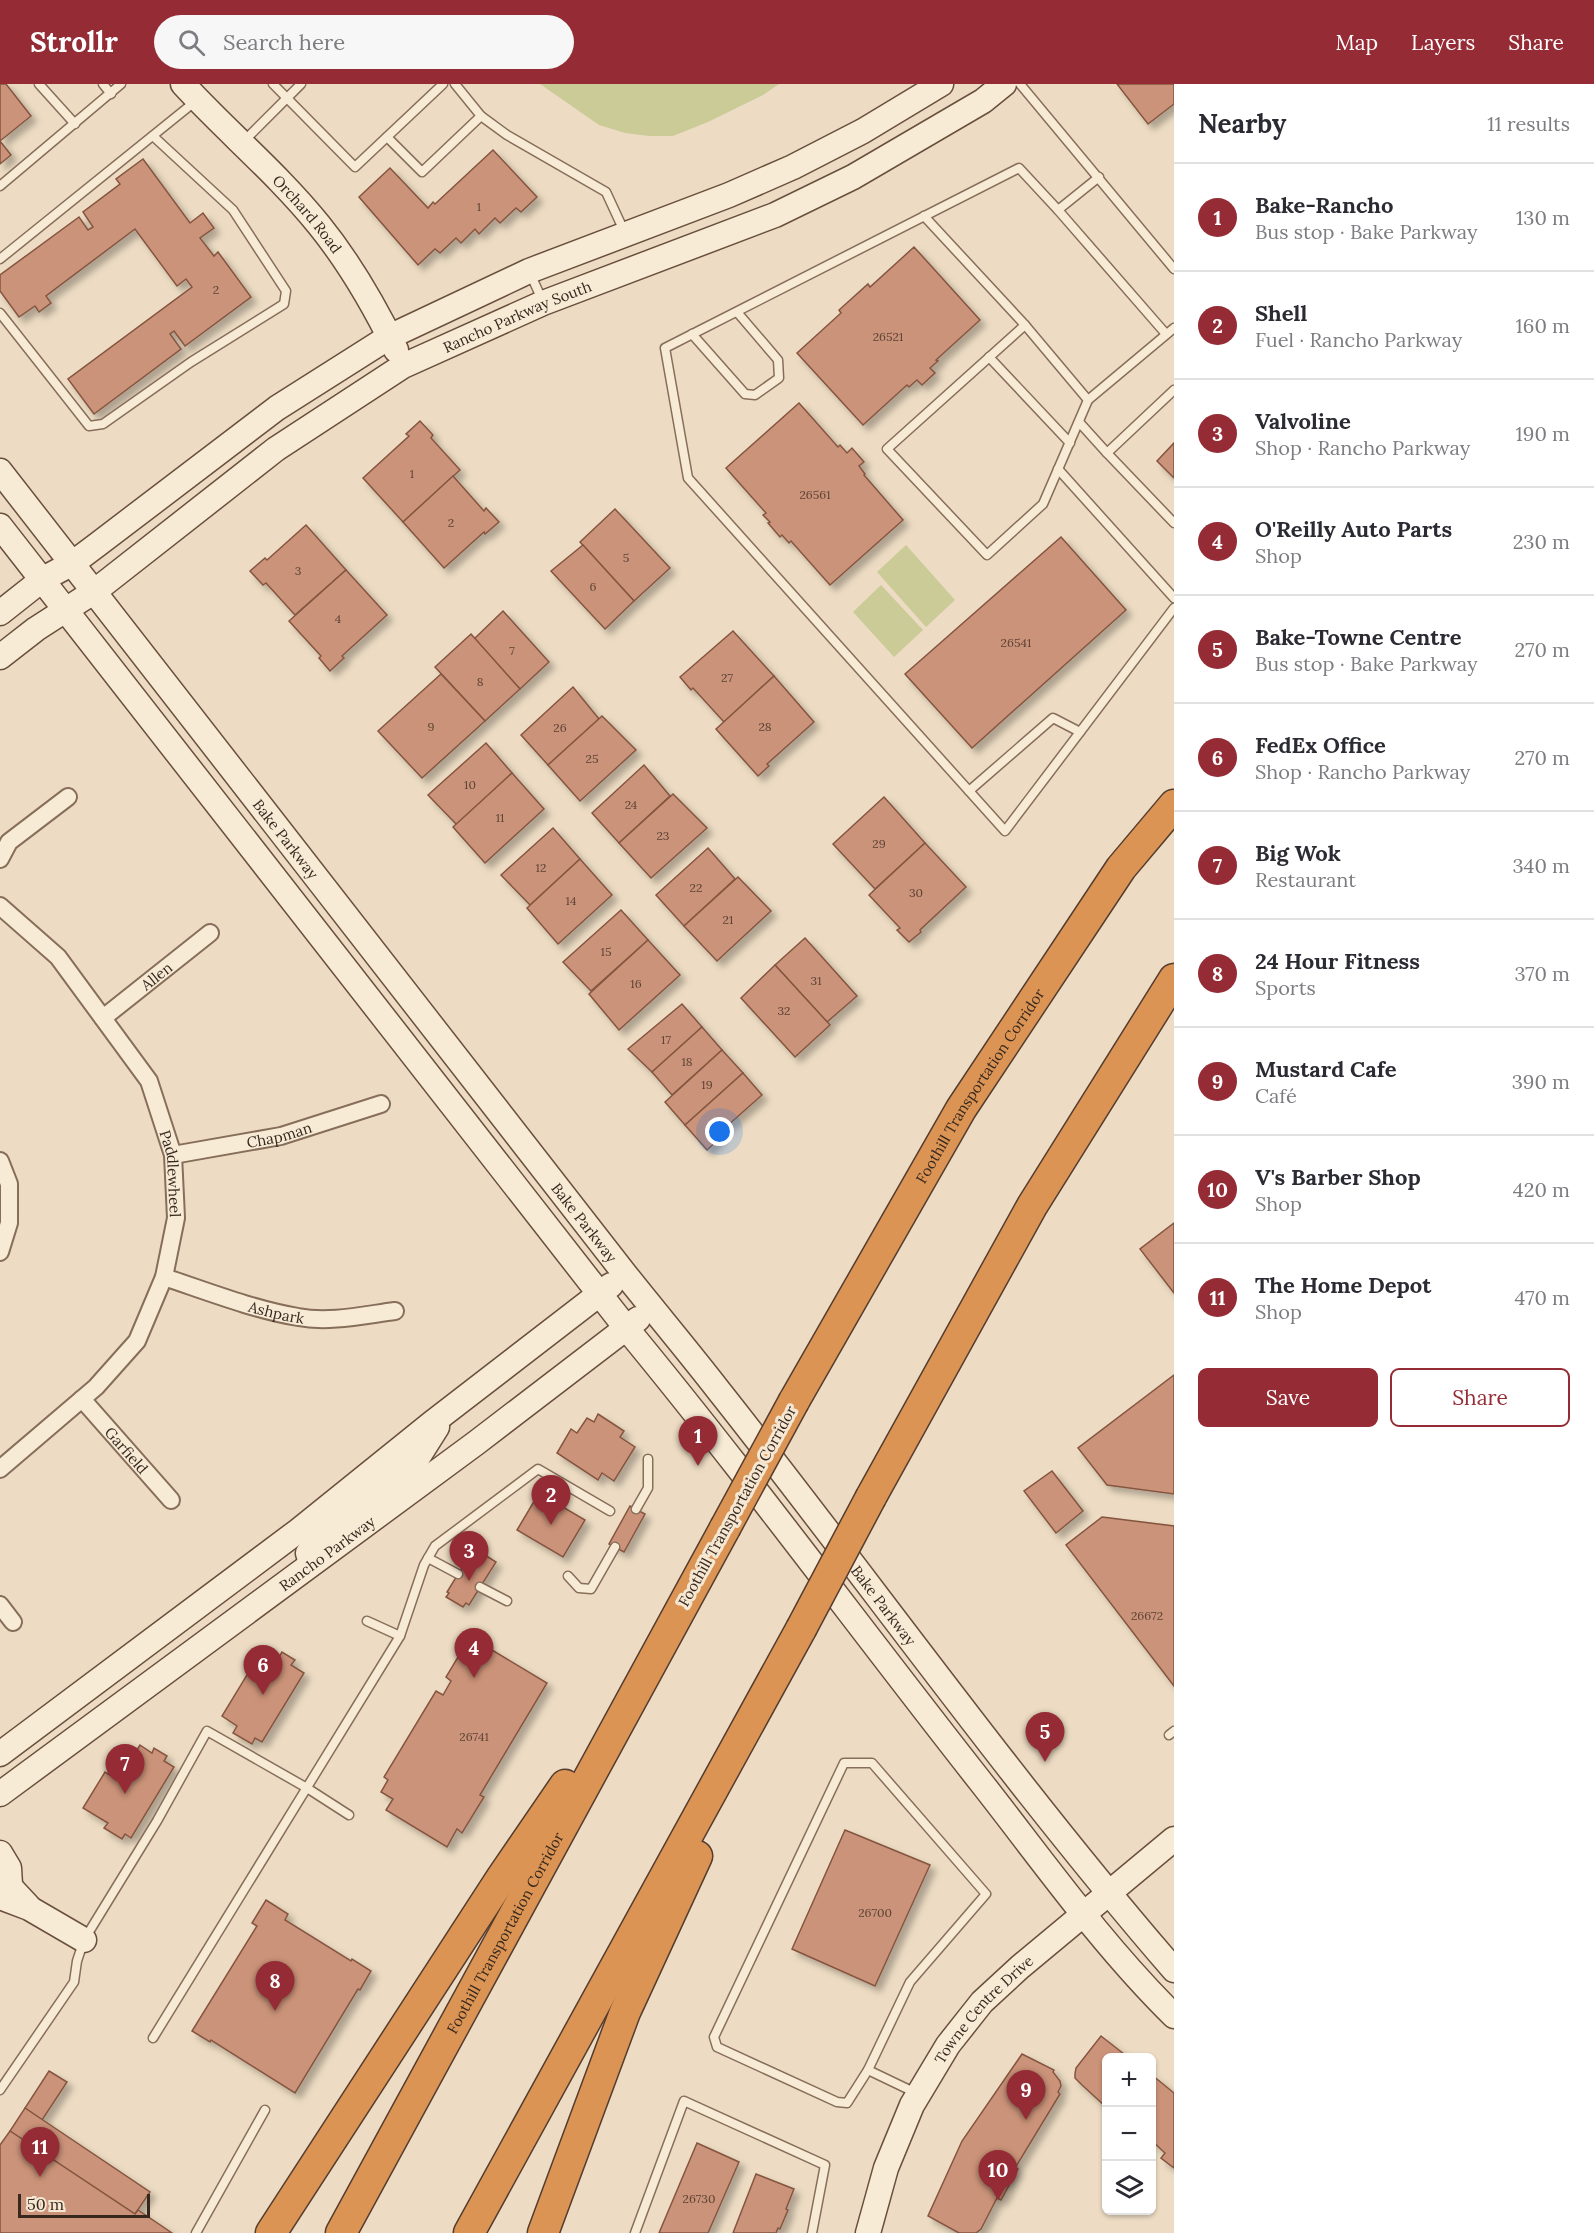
<!DOCTYPE html>
<meta charset="utf-8">
<style>
:root{--surface:#fff;--page:#f7f7f7;--text:#2b2b33;--muted:#7c7c81;--line:#e1e1e2;--accent:#952b35}
body{margin:0;font-family:Lora,serif;background:var(--page);color:var(--text)}
.controls{position:absolute;right:18px;bottom:18px;display:grid;overflow:hidden;border-radius:9px;box-shadow:0 2px 4px #0004}
.controls button{width:54px;height:54px;display:grid;place-items:center;padding:0;border:0;border-bottom:2px solid var(--line);background:var(--surface);color:var(--text);font:30px sans-serif}
.scale{position:absolute;left:18px;bottom:15px;width:132px;box-sizing:border-box;padding-left:6px;border:3px solid #37281e;border-top:0;font-size:16px;line-height:21px;white-space:nowrap;color:#37281e;-webkit-text-stroke:4px #f5e7d2;paint-order:stroke}
.you{position:absolute;left:720px;top:1048px;width:21px;height:21px;margin:-15px;border:4px solid #fff;border-radius:50%;background:#1a73e8;box-shadow:0 0 0 9px #1a73e833}
.badge{display:grid;place-items:center;width:39px;height:39px;border-radius:50%;background:var(--accent);color:#fff;font-size:20px;font-weight:700}
.pin{position:absolute;translate:-50% -50px;filter:drop-shadow(0 2px 3px #0008)}
.pin::after{content:'';position:absolute;top:32px;width:21px;height:18px;background:inherit;clip-path:polygon(0 0,100% 0,50% 100%)}
.list{margin:0;padding:0;list-style:none}
h2{display:flex;justify-content:space-between;align-items:center;height:78px;margin:0;padding:0 24px;font-size:26px}
h2 small{font-size:20px;font-weight:400;color:var(--muted)}
.list li{display:grid;grid-template-columns:39px 1fr auto;gap:18px;align-items:center;box-sizing:border-box;height:108px;padding:0 24px;border-top:2px solid var(--line)}
.list b{display:block;font-size:22px;white-space:nowrap}
.list p{margin:0;font-size:20px;white-space:nowrap;color:var(--muted)}
.list em{font-size:20px;font-style:normal;color:var(--muted)}
.actions{display:flex;gap:12px;padding:18px 24px}
.actions a{flex:1;padding:14px 0;border:2px solid var(--accent);border-radius:9px;text-align:center;font-size:21px;color:var(--accent)}
.actions .main{background:var(--accent);color:#fff}
.icon{flex:none;width:33px;height:33px;fill:none;stroke:currentColor;stroke-width:2;stroke-linecap:round;stroke-linejoin:round}
.map{position:relative;flex:none;width:1174px;height:2149px;overflow:hidden}
header{display:flex;align-items:center;gap:36px;box-sizing:border-box;height:84px;padding:0 30px;background:var(--accent);color:#fff}
header strong{font-size:28px}
nav{display:flex;gap:33px;margin-inline-start:auto;font-size:21px}
.search{width:420px;height:54px;background:var(--page);display:flex;align-items:center;gap:15px;box-sizing:border-box;padding:0 21px;border-radius:33px;color:var(--muted);font-size:22px}
main{display:flex}
aside{flex:1;background:var(--surface)}
.map>svg:first-child{display:block}
.green{fill:#cacb97}
.building{fill:#cb9379;stroke:#855540;stroke-width:1.5;filter:url(#shadow)}
.lines{fill:none;stroke-linecap:round;stroke-linejoin:round}
.lane-casing{stroke:#876e5a;stroke-width:11}
.street-casing{stroke:#876e5a;stroke-width:20}
.secondary-casing{stroke:#694f3d;stroke-width:27}
.highway-casing{stroke:#543c2e;stroke-width:33}
.lane{stroke:#f8ebd6;stroke-width:8}
.street{stroke:#f8ebd6;stroke-width:16}
.secondary{stroke:#f8ebd6;stroke-width:24}
.highway{stroke:#db9454;stroke-width:30}
.highway-bridge-casing{stroke:#543c2e;stroke-width:33;stroke-linecap:butt}
.highway-bridge{stroke:#db9454;stroke-width:30}
.labels{text-anchor:middle;dominant-baseline:central;stroke-width:6;stroke-linejoin:round;paint-order:stroke}
.number-label{font-size:12px;fill:#5c4335}
.street-label{font-size:15px;fill:#37281e;stroke:#f5e7d2}
</style>
<header>
<strong>Strollr</strong>
<div class="search"><svg class="icon" aria-label="search" viewBox="0 0 24 24"><circle cx="10" cy="10" r="6"/><path d="M15 15l6 6"/></svg>Search here</div>
<nav><a>Map</a><a>Layers</a><a>Share</a></nav>
</header>
<main>
<div class="map">
<svg width="1174" height="2149" viewBox="0 0 1174 2149">
<defs>
<filter id="shadow"><feDropShadow dx="5.5" dy="5.5" stdDeviation="3" flood-color="#0004"/></filter>
</defs>
<rect width="100%" height="100%" fill="#eddcc3"/>
<g class="green">
<path d="M540,0h239l-16,11 -55,27 -35,14h-24l-24,-3 -26,-8z"/>
<path d="M906,461l49,55 -29,27 -49,-55z"/>
<path d="M881,501l42,45 -29,27 -41,-45z"/>
</g>
<g class="building">
<path d="M0,0h6l25,32 -31,25 11,14 -11,9z"/>
<path d="M1117,0h57v20l-26,20z"/>
<path d="M493,66l44,47 -16,15 -5,-4 -16,15 -5,-5 -16,16 -4,-5 -14,14 -5,-5 -16,15 -5,-4 -17,16 -59,-68 31,-29 38,40 5,-6 2,2z"/>
<path d="M143,75l47,64 13,-10 11,15 -14,10 14,18 4,-4 33,45 -66,49 -11,-15 -4,3 11,15 -87,65 -26,-35 124,-92 -6,-8 -9,7 -42,-57 -89,67 5,7 -12,9 -4,-6 -16,11 -19,-26v-16l79,-58 9,13 5,-3 -10,-15 37,-28 -4,-5z"/>
<path d="M914,163l66,73 -44,40 2,1 -8,7 5,5 -13,12 -5,-5 -8,7 -2,-2 -44,40 -66,-72 44,-40 -2,-3 29,-26 2,3z"/>
<path d="M799,319l39,44 2,-2 7,8 5,-5 12,14 -5,4 6,8 -1,1 39,45 -73,65 -39,-44 -2,2 -7,-8 -2,2 -12,-14 2,-1 -7,-7 3,-2 -40,-45z"/>
<path d="M420,337l13,14 -2,3 29,32 -57,52 -40,-44 46,-42 -3,-2z"/>
<path d="M1174,359v35l-17,-17z"/>
<path d="M453,392l31,35 2,-3 13,14 -14,12 -1,-2 -40,36 -41,-46z"/>
<path d="M615,425l55,59 -36,33 -54,-59z"/>
<path d="M306,441l40,45 -51,45 -29,-32 -3,2 -13,-14 15,-13 2,2z"/>
<path d="M1061,453l65,73 -154,138 -67,-74z"/>
<path d="M583,461l51,56 -29,28 -54,-58z"/>
<path d="M346,486l41,45 -45,41 2,2 -14,13 -11,-13 2,-2 -32,-35z"/>
<path d="M503,527l46,51 -29,27 -46,-50z"/>
<path d="M733,547l41,45 -50,46 -31,-34 -2,2 -11,-13z"/>
<path d="M471,550l49,55 -35,32 -50,-54z"/>
<path d="M441,590l44,47 -63,57 -44,-47z"/>
<path d="M774,592l40,46 -47,42 2,2 -11,10 -42,-47z"/>
<path d="M573,603l26,32 -51,46 -27,-30z"/>
<path d="M602,632l34,34 -56,51 -32,-36z"/>
<path d="M486,659l26,30 -55,52 -29,-30z"/>
<path d="M644,681l26,31 -51,47 -27,-30z"/>
<path d="M512,689l32,36 -59,54 -32,-36z"/>
<path d="M673,710l34,34 -56,50 -32,-35z"/>
<path d="M884,713l41,46 -50,46 -42,-45z"/>
<path d="M553,744l27,31 -50,46 -29,-30z"/>
<path d="M925,759l41,44 -46,43 1,2 -12,10 -12,-12 3,-2 -31,-33z"/>
<path d="M708,764l27,31 -51,47 -28,-31z"/>
<path d="M580,775l32,36 -54,49 -31,-36z"/>
<path d="M738,793l33,34 -54,50 -33,-35z"/>
<path d="M621,826l27,30 -57,51 -28,-29z"/>
<path d="M805,854l52,58 -30,26 -52,-57z"/>
<path d="M648,856l32,35 -61,55 -30,-36z"/>
<path d="M775,881l55,60 -35,32 -54,-59z"/>
<path d="M682,920l20,23 -50,45 -24,-23z"/>
<path d="M702,943l20,23 -50,45 -20,-23z"/>
<path d="M722,966l21,23 -58,52 -20,-23z"/>
<path d="M743,989l19,22 -45,40 3,3 -13,12 -22,-25z"/>
<path d="M1174,1139v70l-34,-44z"/>
<path d="M1174,1291v119l-67,-9 -29,-37z"/>
<path d="M598,1330l26,17 -4,6 15,10 -21,34 -12,-8 -4,7 -41,-27 14,-24 6,4 10,-15 7,4z"/>
<path d="M1052,1387l31,40 -27,22 -32,-42z"/>
<path d="M539,1409l46,27 -22,37 -46,-27z"/>
<path d="M630,1422l15,8 -21,38 -15,-8z"/>
<path d="M1102,1433l72,9v160l-108,-141z"/>
<path d="M474,1464l22,14 -27,43 -3,-2 -3,4 -17,-10 3,-4 -2,-1z"/>
<path d="M264,1563l15,10 3,-5 13,8 -4,5 13,8 -42,69 -7,-4 -3,6 -19,-11 4,-7 -15,-10z"/>
<path d="M487,1563l60,36 -67,112 4,2 -22,36 -5,-4 -10,18 -61,-37 7,-11 -12,-7 7,-12 -4,-3 52,-86 7,4 8,-14 -5,-4 12,-20 6,4 6,-10 11,6z"/>
<path d="M140,1661l12,8 2,-5 13,8 -3,5 10,6 -43,71 -6,-4 -3,5 -18,-11 4,-5 -25,-15 22,-36 13,8z"/>
<path d="M845,1746l85,35 -55,121 -83,-37z"/>
<path d="M266,1816l22,14 -3,6 66,41 1,-2 19,12 -11,19 -2,-1 -63,104 -84,-53 -1,2 -18,-11 65,-105 -5,-3z"/>
<path d="M1101,1952l28,22h-23v49l-24,-22 -7,-7v-4l1,-6z"/>
<path d="M1022,1970l32,16 -1,2 7,9 1,5 -3,6 2,2 -45,74 3,1 -17,31 -4,-2 -16,31 -5,4h-17l-31,-17 34,-75z"/>
<path d="M49,1987l18,11 -25,38 -17,-12z"/>
<path d="M1152,1991l22,18v75l-13,-10 4,-5 -13,-12z"/>
<path d="M25,2024l125,84 -15,22 -125,-83z"/>
<path d="M10,2047l125,83 3,-4 34,23h-172v-88z"/>
<path d="M697,2059l42,19 -31,71h-49z"/>
<path d="M756,2090l38,15 -8,20 2,1 -8,19 -2,-1 -2,5h-43z"/>
</g>
<g class="lines">
<defs>
<g id="lane">
<path d="M39,0l36,40"/>
<path d="M103,0l8,10"/>
<path d="M273,0l82,83 88,-83"/>
<path d="M455,0l26,32 26,19 99,57 19,41"/>
<path d="M1020,0l154,185"/>
<path d="M387,53l35,35 59,-56"/>
<path d="M244,57l57,-57"/>
<path d="M1099,93l-41,33 -39,-42 -354,180 23,130 317,353 169,-223"/>
<path d="M0,102l121,-102"/>
<path d="M1058,126l108,124"/>
<path d="M924,132l101,109 -138,124 100,106 56,-51 45,-104 86,-72"/>
<path d="M0,175l197,-159"/>
<path d="M530,189l13,29"/>
<path d="M0,229l89,113 14,-2 88,-62 93,-58 2,-13 -53,-81 -80,-74"/>
<path d="M1025,241l63,75"/>
<path d="M692,250l53,60 10,1 24,-17 -1,-18 -41,-48"/>
<path d="M989,273l81,86"/>
<path d="M1174,306l-67,63 67,70"/>
<path d="M1079,338l28,31"/>
<path d="M1058,385l116,129"/>
<path d="M969,707l84,-73 27,14"/>
<path d="M636,1425l12,-21v-29"/>
<path d="M428,1474l30,16"/>
<path d="M568,1492l11,12 12,1 24,-42"/>
<path d="M480,1503l27,14"/>
<path d="M400,1552l24,-71 11,-19 103,-77 72,42"/>
<path d="M1169,1651l5,-4"/>
<path d="M844,1679h28l114,131 -76,88 -42,88 -21,33 -10,-1 -120,-55 -3,-10z"/>
<path d="M153,1954l247,-402 -33,-15"/>
<path d="M868,1986l48,23"/>
<path d="M0,2006l74,-108 3,-21 7,-21 73,-119 50,-90 100,57 42,27"/>
<path d="M196,2149l69,-123"/>
<path d="M635,2149l49,-132 141,64 -13,68"/>
</g>
<g id="street">
<path d="M0,775l9,-17 59,-45"/>
<path id="s1" d="M0,822l58,51 91,124 24,74 3,63 -12,59 -27,64 -41,46 -96,82"/>
<path id="s2" d="M103,934l107,-85"/>
<path id="s3" d="M173,1071l108,-19 100,-32"/>
<path d="M0,1077l9,23v39l-9,29"/>
<path id="s4" d="M164,1193c42,14 91,33 134,40 31,6 66,-2 97,-6"/>
<path id="s5" d="M82,1315l89,101"/>
<path d="M0,1521l13,17"/>
</g>
<g id="secondary">
<path id="s6" d="M183,0c44,48 95,90 136,141 30,37 56,82 77,125"/>
<path id="s7" d="M0,387l625,803c31,39 63,77 94,117 152,192 294,393 455,579"/>
<path d="M0,442l627,803c123,149 237,305 357,457 61,78 119,160 190,230"/>
<path d="M0,529l43,-34 30,-16 24,-18 180,-137 112,-71 140,-66 200,-76 64,-28 70,-36 78,-47"/>
<path id="s8" d="M0,573l36,-28 59,-38 181,-142 127,-83 140,-63 232,-88 78,-38 130,-76 21,-17"/>
<path d="M311,1479l-3,-10 13,-16 92,-72 24,-38"/>
<path d="M0,1670l298,-223 134,-108 179,-138"/>
<path id="s9" d="M0,1710l476,-351 162,-124"/>
<path d="M0,1769l9,15 1,17"/>
<path d="M0,1792l28,30"/>
<path d="M0,1813l29,11 55,32"/>
<path id="s10" d="M868,2149l18,-65 26,-63 36,-60 34,-43 38,-35 154,-128"/>
</g>
<g id="highway">
<path id="s11" d="M794,1317l167,-292 160,-241 53,-63"/>
<path d="M871,1413l161,-291 142,-227"/>
<path d="M271,2149l231,-356 63,-92"/>
<path id="s12" d="M341,2149l384,-705"/>
<path d="M469,2149l332,-604"/>
<path d="M543,2149l82,-221 72,-156"/>
</g>
</defs>
<use href="#lane" class="lane-casing"/>
<use href="#street" class="street-casing"/>
<use href="#secondary" class="secondary-casing"/>
<use href="#highway" class="highway-casing"/>
<use href="#lane" class="lane"/>
<use href="#street" class="street"/>
<use href="#secondary" class="secondary"/>
<use href="#highway" class="highway"/>
<defs>
<g id="highway-bridge">
<path d="M725,1444l69,-127"/>
<path d="M801,1545l70,-132"/>
</g>
</defs>
<use href="#highway-bridge" class="highway-bridge-casing"/>
<use href="#highway-bridge" class="highway-bridge"/>
</g>
<g class="labels">
<g class="number-label">
<text x="479" y="122">1</text>
<text x="216" y="205">2</text>
<text x="888" y="252">26521</text>
<text x="412" y="389">1</text>
<text x="815" y="410">26561</text>
<text x="451" y="438">2</text>
<text x="626" y="473">5</text>
<text x="298" y="486">3</text>
<text x="593" y="502">6</text>
<text x="338" y="534">4</text>
<text x="1016" y="558">26541</text>
<text x="512" y="566">7</text>
<text x="727" y="593">27</text>
<text x="480" y="597">8</text>
<text x="431" y="642">9</text>
<text x="765" y="642">28</text>
<text x="560" y="643">26</text>
<text x="592" y="674">25</text>
<text x="470" y="700">10</text>
<text x="631" y="720">24</text>
<text x="500" y="733">11</text>
<text x="663" y="751">23</text>
<text x="879" y="759">29</text>
<text x="541" y="783">12</text>
<text x="696" y="803">22</text>
<text x="916" y="808">30</text>
<text x="571" y="816">14</text>
<text x="728" y="835">21</text>
<text x="606" y="867">15</text>
<text x="816" y="896">31</text>
<text x="636" y="899">16</text>
<text x="784" y="926">32</text>
<text x="666" y="955">17</text>
<text x="687" y="977">18</text>
<text x="707" y="1000">19</text>
<text x="1147" y="1531">26672</text>
<text x="474" y="1652">26741</text>
<text x="875" y="1828">26700</text>
<text x="699" y="2114">26730</text>
</g>
<g class="street-label">
<text stroke="none"><textPath href="#s6" startOffset="180">Orchard Road</textPath></text>
<text stroke="none"><textPath href="#s8" startOffset="622">Rancho Parkway South</textPath></text>
<text stroke="none"><textPath href="#s7" startOffset="466">Bake Parkway</textPath></text>
<text stroke="none"><textPath href="#s2" startOffset="68">Allen</textPath></text>
<text stroke="none"><textPath href="#s11" startOffset="366">Foothill Transportation Corridor</textPath></text>
<text stroke="none"><textPath href="#s3" startOffset="108">Chapman</textPath></text>
<text stroke="none"><textPath href="#s1" startOffset="327">Paddlewheel</textPath></text>
<text stroke="none"><textPath href="#s7" startOffset="952">Bake Parkway</textPath></text>
<text stroke="none"><textPath href="#s4" startOffset="118">Ashpark</textPath></text>
<text stroke="none"><textPath href="#s5" startOffset="68">Garfield</textPath></text>
<text transform="translate(737 1422) rotate(-61)">Foothill Transportation Corridor</text>
<text stroke="none"><textPath href="#s9" startOffset="406">Rancho Parkway</textPath></text>
<text stroke="none"><textPath href="#s7" startOffset="1438">Bake Parkway</textPath></text>
<text stroke="none"><textPath href="#s12" startOffset="342">Foothill Transportation Corridor</textPath></text>
<text stroke="none"><textPath href="#s10" startOffset="256">Towne Centre Drive</textPath></text>
</g>
</g>
</svg>
<div class="controls">
<button>+</button>
<button>−</button>
<button><svg class="icon" aria-label="layers" viewBox="0 0 24 24"><path d="M12 4l9 5-9 5-9-5zM3 14l9 5 9-5"/></svg></button>
</div>
<div class="scale">50 m</div>
<div class="you"></div>
<div class="pin badge" style="left:698px;top:1382px">1</div>
<div class="pin badge" style="left:551px;top:1441px">2</div>
<div class="pin badge" style="left:469px;top:1497px">3</div>
<div class="pin badge" style="left:474px;top:1594px">4</div>
<div class="pin badge" style="left:1045px;top:1678px">5</div>
<div class="pin badge" style="left:263px;top:1611px">6</div>
<div class="pin badge" style="left:125px;top:1710px">7</div>
<div class="pin badge" style="left:275px;top:1927px">8</div>
<div class="pin badge" style="left:1026px;top:2036px">9</div>
<div class="pin badge" style="left:998px;top:2116px">10</div>
<div class="pin badge" style="left:40px;top:2093px">11</div>
</div>
<aside>
<h2>Nearby<small>11 results</small></h2>
<ul class="list">
<li><span class="badge">1</span><div><b>Bake-Rancho</b><p>Bus stop · Bake Parkway</p></div><em>130 m</em></li>
<li><span class="badge">2</span><div><b>Shell</b><p>Fuel · Rancho Parkway</p></div><em>160 m</em></li>
<li><span class="badge">3</span><div><b>Valvoline</b><p>Shop · Rancho Parkway</p></div><em>190 m</em></li>
<li><span class="badge">4</span><div><b>O'Reilly Auto Parts</b><p>Shop</p></div><em>230 m</em></li>
<li><span class="badge">5</span><div><b>Bake-Towne Centre</b><p>Bus stop · Bake Parkway</p></div><em>270 m</em></li>
<li><span class="badge">6</span><div><b>FedEx Office</b><p>Shop · Rancho Parkway</p></div><em>270 m</em></li>
<li><span class="badge">7</span><div><b>Big Wok</b><p>Restaurant</p></div><em>340 m</em></li>
<li><span class="badge">8</span><div><b>24 Hour Fitness</b><p>Sports</p></div><em>370 m</em></li>
<li><span class="badge">9</span><div><b>Mustard Cafe</b><p>Café</p></div><em>390 m</em></li>
<li><span class="badge">10</span><div><b>V's Barber Shop</b><p>Shop</p></div><em>420 m</em></li>
<li><span class="badge">11</span><div><b>The Home Depot</b><p>Shop</p></div><em>470 m</em></li>
</ul>
<div class="actions"><a class="main">Save</a><a>Share</a></div>
</aside>
</main>
